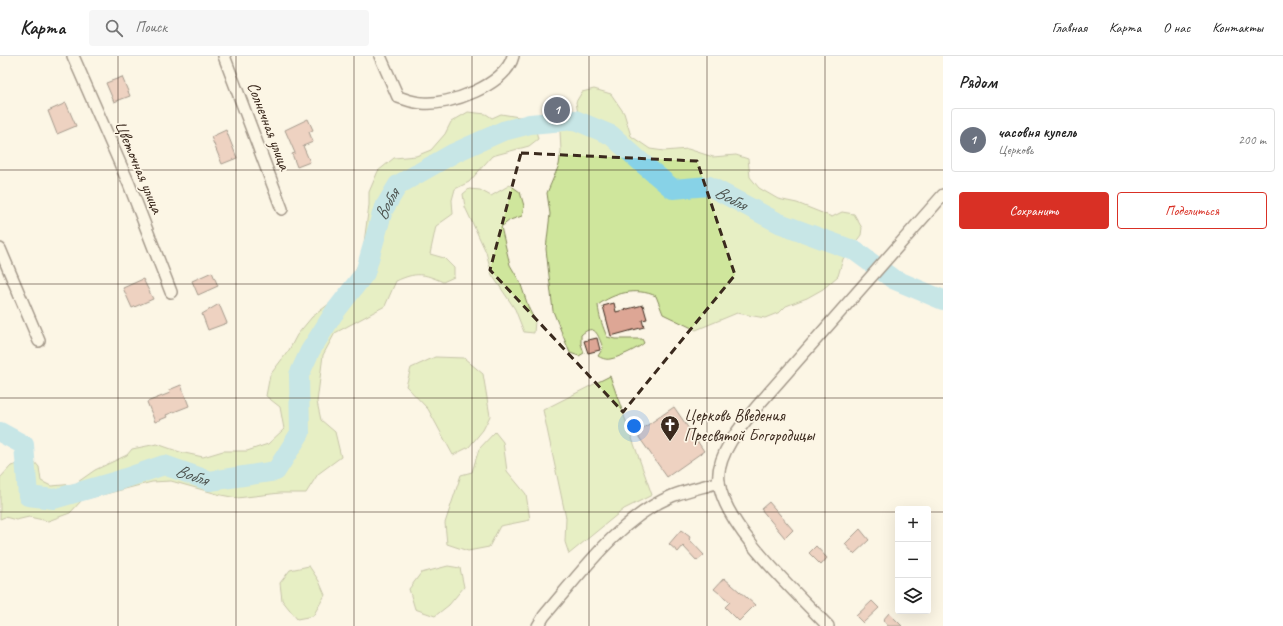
<!DOCTYPE html>
<html lang="ru">
<meta charset="utf-8">
<style>
:root{--surface:#fff;--page:#f6f6f6;--text:#222;--muted:#767676;--line:#e0e0e0;--accent:#d93025}
body{margin:0;font-family:Caveat,sans-serif;background:var(--page);color:var(--text)}
.controls{position:absolute;right:12px;bottom:12px;display:grid;overflow:hidden;border-radius:4px;box-shadow:0 4px 16px #0002}
.controls button{width:36px;height:36px;display:grid;place-items:center;padding:0;border:0;border-bottom:1px solid var(--line);background:var(--surface);color:var(--text);font:20px sans-serif}
.you{position:absolute;left:634px;top:370px;width:14px;height:14px;margin:-10px;border:3px solid #fff;border-radius:50%;background:#1a73e8;box-shadow:0 0 0 6px #1a73e833}
.badge{display:grid;place-items:center;width:26px;height:26px;border-radius:50%;background:var(--accent);color:#fff;font-size:13px;font-weight:700}
.pin{position:absolute;translate:-50% -50%;border:2px solid #fff;box-shadow:0 1px 4px #0006}
.list{margin:0;padding:0;list-style:none}
h2{display:flex;justify-content:space-between;align-items:center;height:52px;margin:0;padding:0 16px;font-size:17px}
h2 small{font-size:13px;font-weight:400;color:var(--muted)}
.list li{display:grid;grid-template-columns:26px 1fr auto;gap:12px;align-items:center;box-sizing:border-box;height:64px;margin:0 8px 8px;padding:0 8px;border:1px solid var(--line);border-radius:4px}
.list b{display:block;font-size:15px;white-space:nowrap}
.list p{margin:0;font-size:13px;white-space:nowrap;color:var(--muted)}
.list em{font-size:13px;font-style:normal;color:var(--muted)}
.actions{display:flex;gap:8px;padding:12px 16px}
.actions a{flex:1;padding:9px 0;border:1px solid var(--accent);border-radius:4px;text-align:center;font-size:14px;color:var(--accent)}
.actions .main{background:var(--accent);color:#fff}
.icon{flex:none;width:22px;height:22px;fill:none;stroke:currentColor;stroke-width:2;stroke-linecap:round;stroke-linejoin:round}
.map{position:relative;flex:none;width:943px;height:570px;overflow:hidden}
header{display:flex;align-items:center;gap:24px;box-sizing:border-box;height:56px;padding:0 20px;background:var(--surface);border-bottom:1px solid var(--line)}
header strong{font-size:19px}
nav{display:flex;gap:22px;margin-inline-start:auto;font-size:14px}
.search{width:280px;height:36px;background:var(--page);display:flex;align-items:center;gap:10px;box-sizing:border-box;padding:0 14px;border-radius:4px;color:var(--muted);font-size:15px}
main{display:flex}
aside{flex:1;background:var(--surface)}
.map>svg:first-child{display:block}
.green{fill:#cfe69c;stroke:#85885d}
.lines{fill:none;stroke-linecap:round;stroke-linejoin:round}
.river{stroke:#87d2e7;stroke-width:20}
.building{fill:#dda695;stroke:#3b2a1e}
.minor-casing{stroke:#3b2a1e;stroke-width:14}
.minor{stroke:#fcf5e5;stroke-width:11}
.marked{fill:none;stroke:#3b2a1e;stroke-width:3;stroke-dasharray:8 5;stroke-linejoin:round}
.grid{fill:none;stroke:#3b2a1e;stroke-width:1;stroke-opacity:0.55}
.labels{text-anchor:middle;dominant-baseline:central;stroke-width:3.5;stroke-linejoin:round;paint-order:stroke}
.street-label{font-size:17px;fill:#3b2a1e;stroke:#fcf5e5}
.poi-label{font-size:17px;fill:#3b2a1e;stroke:#fcf5e5;text-anchor:start}
.water-label{font-size:18px;font-style:italic;fill:#4e5450;stroke:#fcf5e5}
</style>
<header>
<strong>Карта</strong>
<div class="search"><svg class="icon" aria-label="search" viewBox="0 0 24 24"><circle cx="10" cy="10" r="6"/><path d="M15 15l6 6"/></svg>Поиск</div>
<nav><a>Главная</a><a>Карта</a><a>О нас</a><a>Контакты</a></nav>
</header>
<main>
<div class="map">
<svg width="943" height="570" viewBox="0 0 943 570">
<rect width="100%" height="100%" fill="#fcf5e5"/>
<filter id="ink" filterUnits="userSpaceOnUse"><feTurbulence type="fractalNoise" baseFrequency=".025" numOctaves="2"/><feDisplacementMap in="SourceGraphic" scale="8" xChannelSelector="R" yChannelSelector="G"/><feConvolveMatrix kernelMatrix="1 2 1 2 8 2 1 2 1" color-interpolation-filters="sRGB"/></filter>
<g filter="url(#ink)">
<g class="green">
<path d="M594,33l17,5 13,19 7,23 19,13 14,2 24,-2 25,8 23,-2 12,4 2,18 9,11 19,11 19,4 35,14 10,-5 12,2 8,14 -1,7 -18,24 -5,17 -15,13 -16,9 -21,8 -6,6 -15,6 -28,-5 -41,17 -33,-16 -7,-18c-20,-9 -42,-3 -58,9 1,12 5,22 9,32l8,2h27l2,4c-5,5 -26,15 -34,16 -4,1 -9,-1 -12,-3l5,-8c-5,-13 -8,-26 -22,-13v9l3,9 -5,3 -9,-3 -17,-42 -7,-62 4,-35 -3,-21 12,-28 2,-14 -1,-20 10,-6 8,-11 -2,-12 6,-10z"/>
<path d="M468,56l18,2 6,4 9,-4 18,3 11,-1 3,2 5,21 -9,7 -37,10 -23,26 -14,7 -3,11 1,14 -17,12 -6,28 14,4 10,10v9l-11,5c-20,-9 -27,-10 -47,-1l-11,25 -50,27 -12,22 -6,47 4,18 14,12 6,25 -23,17 -12,19h-26l-43,5 -16,-3 -50,-14 -19,1 -70,18 -12,13 -22,8 -19,-4 -13,3 -11,-3 -5,2v-41l11,-12 22,-6 6,7 2,14 10,5 24,-2 20,-14 32,-15 5,-6 25,-5 23,8 23,5 20,-6h24l21,-7 16,-15 -4,-22 -14,-11 4,-21 19,-25 8,-15 15,-18 26,-20 12,-18 12,-21 7,-53v-13l9,-21 16,-13 22,-2 15,-6 14,-16 6,-12z"/>
<path d="M510,129l10,7 4,14 -2,10 -12,4 -9,7 9,38 10,17 9,27 6,12 -1,12 -10,-1 -9,-23 -23,-34 -6,-23 -21,-45 -2,-13 6,-5 11,1 11,6z"/>
<path d="M435,301l29,1 19,16 7,42 -7,14 -14,17 -16,8 -25,-46 -22,-23 5,-18z"/>
<path d="M610,320l42,119 -28,14 -55,45 -4,-12 1,-24 -23,-108z"/>
<path d="M495,376l8,10 4,29 19,23 4,26 -30,6 -11,21 -21,4 -21,-7 -2,-21 16,-48 11,-3 7,-23z"/>
<path d="M309,510l10,15 6,14 -12,21 -16,3 -15,-19 -2,-17 10,-13z"/>
<path d="M448,510l12,2 4,19 -15,18 -14,11 -20,-7 -6,-20 12,-16z"/>
</g>
<g class="lines">
<path class="river" id="s1" d="M0,376l24,13 4,51 26,3 66,-19 44,-15 46,16 66,-10 24,-38 -1,-58 11,-24 24,-38 31,-40 18,-63 15,-25 56,-32 49,-22 27,-7 45,-4 36,15 31,28 31,26 36,-3 70,37 76,28 38,28 50,21"/>
</g>
<g class="building">
<path d="M122,21l8,19 -16,6 -8,-19z"/>
<path d="M568,46l2,12 -14,3 -2,-12z"/>
<path d="M66,47l10,23 -19,8 -9,-23z"/>
<path d="M308,63l5,11 -4,2 4,10 -10,4 7,16 -13,5 -5,-13 3,-1 -10,-23z"/>
<path d="M226,74l11,28 -15,6 -11,-27z"/>
<path d="M212,216l6,14 -20,9 -6,-14z"/>
<path d="M143,223l10,20 -21,9 -9,-20z"/>
<path d="M614,247l2,9 27,-7 4,14 -5,1 2,7 -33,9 -8,-30z"/>
<path d="M219,248l8,19 -19,7 -6,-16z"/>
<path d="M597,282l3,12 -12,3 -4,-12z"/>
<path d="M181,329l8,21 -23,9 1,2 -12,5 -8,-20 23,-9 -1,-3z"/>
<path d="M674,351l30,44 -37,26 -31,-44z"/>
<path d="M769,446l24,28 -8,8 -24,-29z"/>
<path d="M860,473l9,11 -15,14 -9,-10z"/>
<path d="M681,474l9,7 -1,2 15,16 -7,6 -14,-15 -5,6 -9,-8z"/>
<path d="M816,490l11,12 -6,7 -12,-12z"/>
<path d="M724,522l31,27 -16,16 -14,-14 5,-5 -16,-13z"/>
<path d="M872,545l7,7 -16,15 -7,-7z"/>
<path d="M889,557l13,13h-14l-5,-6z"/>
</g>
<g class="lines">
<defs>
<g id="minor">
<path d="M73,0l56,128 42,108"/>
<path d="M224,0l58,153"/>
<path d="M380,0l18,41c7,2 16,6 24,6 27,3 84,-18 91,-47"/>
<path d="M0,193l39,92"/>
<path d="M538,570l6,-10c36,-42 76,-98 128,-120 15,-6 31,-9 47,-14"/>
<path d="M828,570c-31,-33 -104,-99 -109,-144 -4,-27 25,-60 41,-79l183,-208"/>
</g>
</defs>
<use href="#minor" class="minor-casing"/>
<use href="#minor" class="minor"/>
</g>
</g>
<path d="M0 0H943V570H0ZM521,97l176,8 38,114 -112,137 -133,-142z" fill="#fcf5e5" fill-opacity=".55" fill-rule="evenodd"/>
<path class="marked" d="M521,97l176,8 38,114 -112,137 -133,-142z"/>
<path class="grid" d="M118,0v570M236,0v570M354,0v570M472,0v570M589,0v570M707,0v570M825,0v570M0,114h943M0,228h943M0,342h943M0,456h898M928,456h15"/>
<defs>
<symbol id="church-pin" viewBox="-11 -11 22 30"><path d="M0 17L-7.5 6A9.5 9.5 0 1 1 7.5 6Z" fill="#3b2a1e" stroke="#fcf5e5"/><path d="M-1.2-6h2.4v3.5h3.3v2.4h-3.3V6h-2.4V-.1h-3.3v-2.4h3.3Z" fill="#fff"/></symbol>
</defs>
<g fill-rule="evenodd">
<use href="#church-pin" x="659" y="358" width="22" height="30"/>
</g>
<g class="labels">
<g class="street-label">
<text transform="translate(269 70) rotate(69)">Солнечная улица</text>
<text transform="translate(139 111) rotate(67)">Цветочная улица</text>
</g>
<g class="poi-label">
<text x="684" y="359">Церковь Введения<tspan x="684" dy="20">Пресвятой Богородицы</tspan></text>
</g>
<g class="water-label">
<text stroke="none"><textPath href="#s1" startOffset="1028">Вобля</textPath></text>
<text stroke="none"><textPath href="#s1" startOffset="632">Вобля</textPath></text>
<text stroke="none"><textPath href="#s1" startOffset="249">Вобля</textPath></text>
</g>
</g>
</svg>
<div class="controls">
<button>+</button>
<button>−</button>
<button><svg class="icon" aria-label="layers" viewBox="0 0 24 24"><path d="M12 4l9 5-9 5-9-5zM3 14l9 5 9-5"/></svg></button>
</div>
<div class="you"></div>
<div class="pin badge" style="left:557px;top:54px;background:#6b7280">1</div>
</div>
<aside>
<h2>Рядом<small></small></h2>
<ul class="list">
<li><span class="badge" style="background:#6b7280">1</span><div><b>часовня купель</b><p>Церковь</p></div><em>200 m</em></li>
</ul>
<div class="actions"><a class="main">Сохранить</a><a>Поделиться</a></div>
</aside>
</main>
